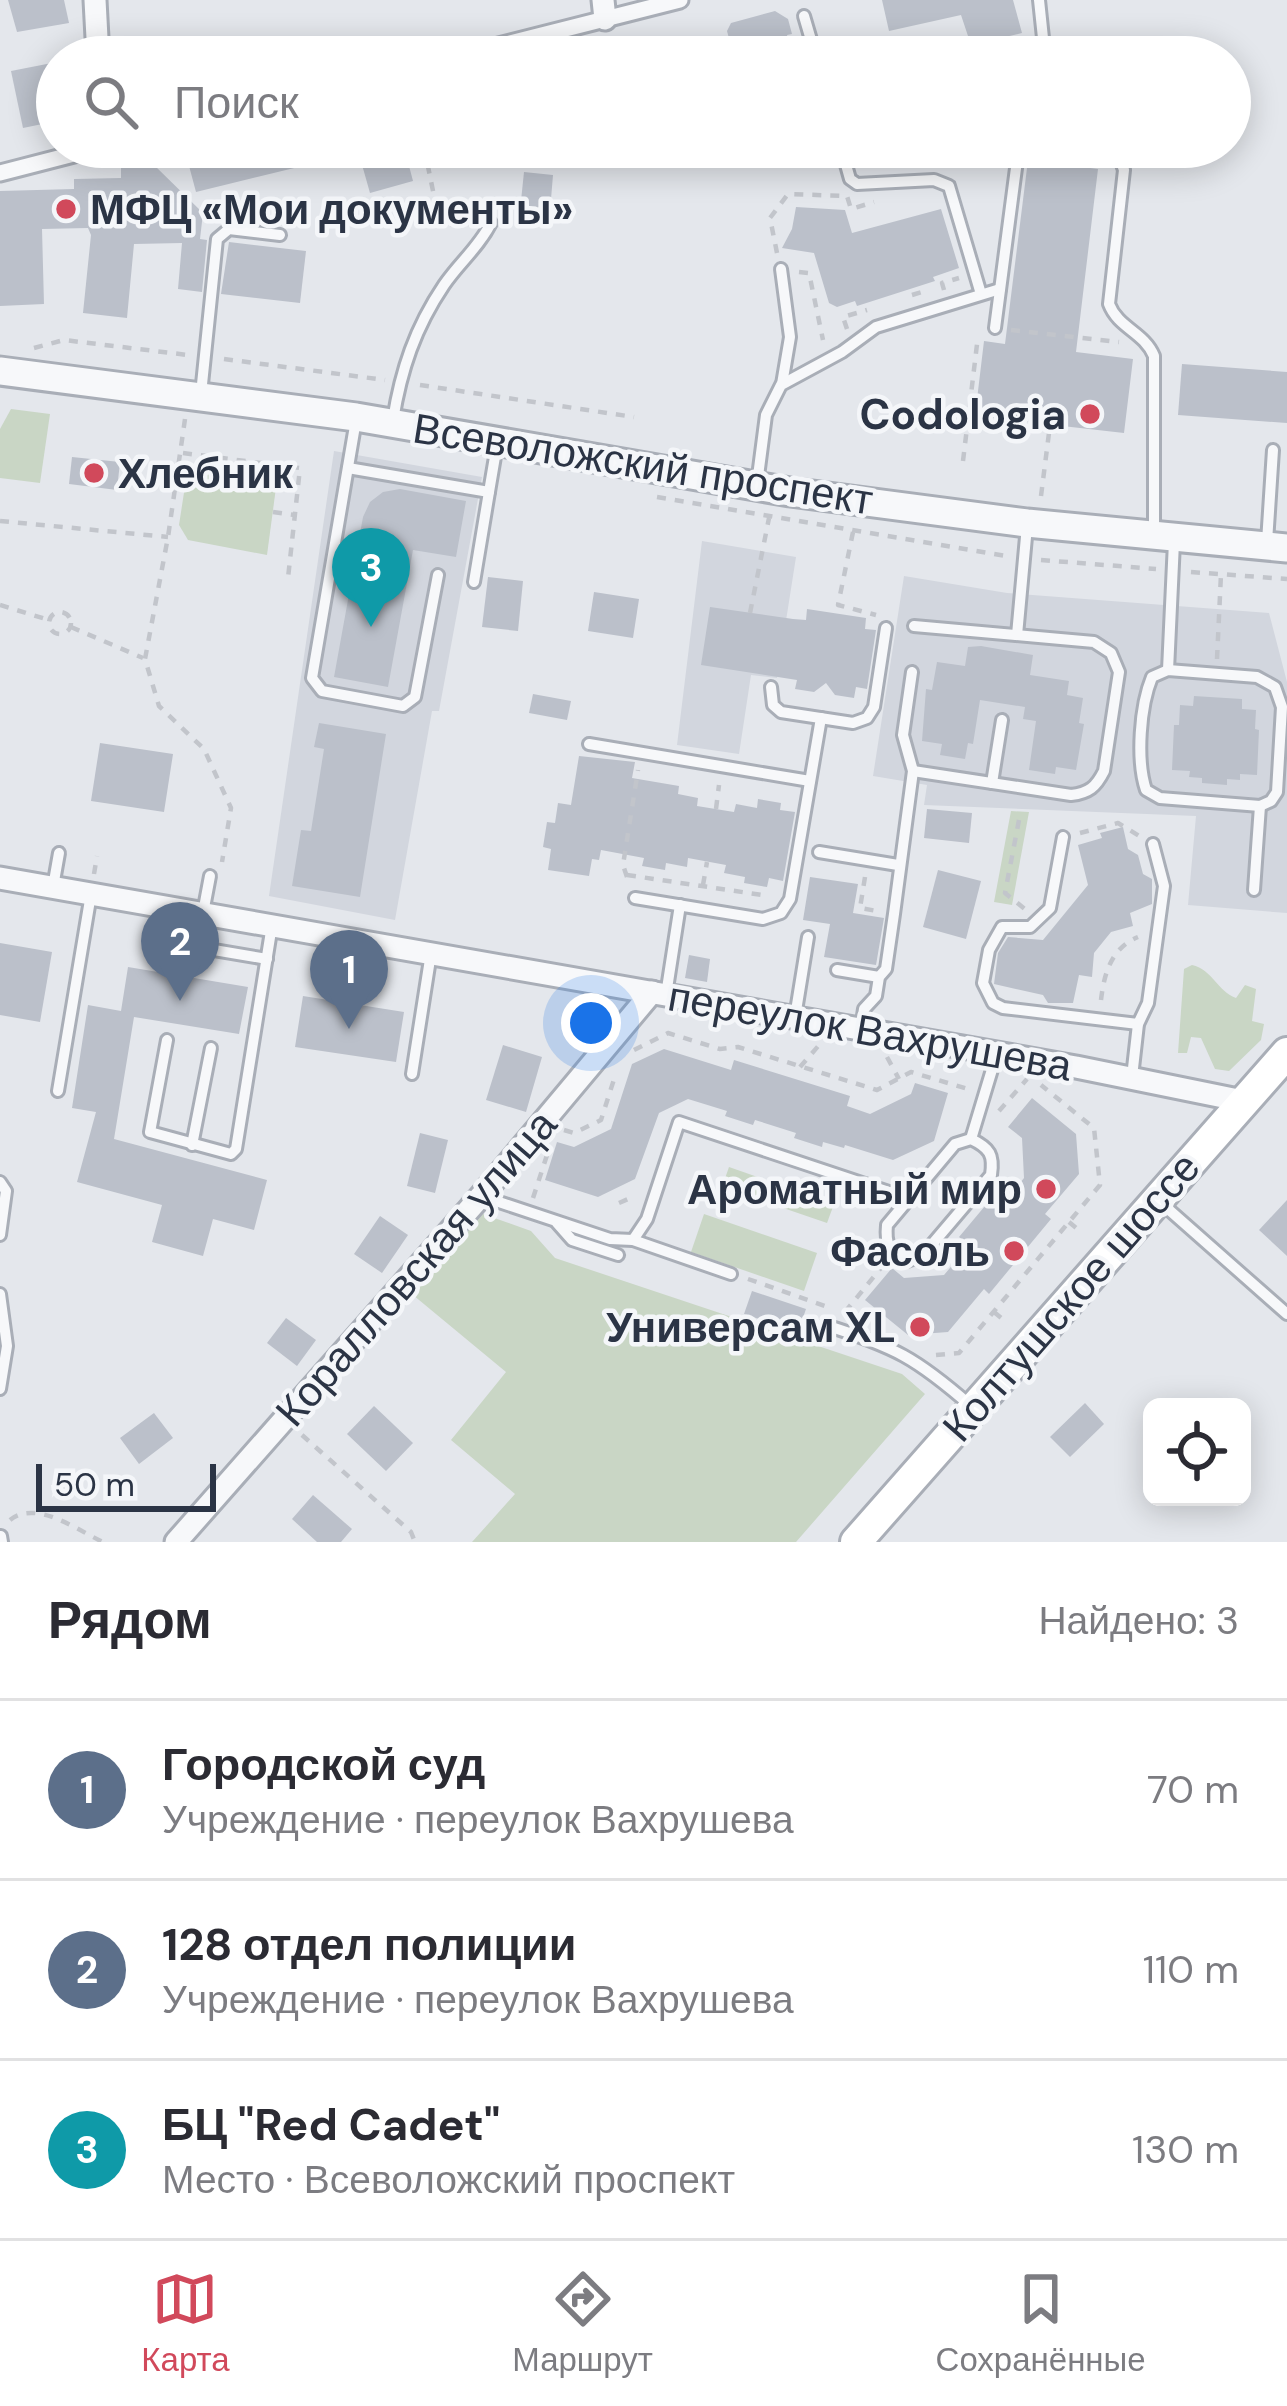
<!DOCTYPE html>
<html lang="ru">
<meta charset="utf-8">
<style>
:root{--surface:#fff;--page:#f2f2f3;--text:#2b2b33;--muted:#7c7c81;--line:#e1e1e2;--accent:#d1495b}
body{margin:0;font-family:"DM Sans",sans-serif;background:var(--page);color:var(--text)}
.controls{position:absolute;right:36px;bottom:36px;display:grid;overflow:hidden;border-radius:18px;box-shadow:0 6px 30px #0003}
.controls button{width:108px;height:108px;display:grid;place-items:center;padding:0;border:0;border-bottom:3px solid var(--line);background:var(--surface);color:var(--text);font:60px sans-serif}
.scale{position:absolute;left:36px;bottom:30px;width:180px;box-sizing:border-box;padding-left:12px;border:6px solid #2b3445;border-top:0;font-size:33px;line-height:42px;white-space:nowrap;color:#2b3445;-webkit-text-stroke:9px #f4f6f9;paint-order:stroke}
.you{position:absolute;left:591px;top:1023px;width:42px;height:42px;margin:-30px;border:9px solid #fff;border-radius:50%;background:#1a73e8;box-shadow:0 0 0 18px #1a73e833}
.badge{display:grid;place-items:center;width:78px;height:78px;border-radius:50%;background:var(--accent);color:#fff;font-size:39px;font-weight:700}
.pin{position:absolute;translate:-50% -99px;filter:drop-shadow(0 3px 6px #0008)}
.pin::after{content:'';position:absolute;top:63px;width:42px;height:36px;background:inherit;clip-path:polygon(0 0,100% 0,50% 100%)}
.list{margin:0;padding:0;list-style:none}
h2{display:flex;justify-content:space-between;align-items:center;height:156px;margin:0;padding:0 48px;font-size:51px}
h2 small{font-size:39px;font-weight:400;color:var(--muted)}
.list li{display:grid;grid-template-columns:78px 1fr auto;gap:36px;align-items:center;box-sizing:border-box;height:180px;padding:0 48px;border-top:3px solid var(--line)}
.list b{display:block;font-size:45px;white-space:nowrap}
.list p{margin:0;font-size:39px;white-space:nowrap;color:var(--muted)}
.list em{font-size:39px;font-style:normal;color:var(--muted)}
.icon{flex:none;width:66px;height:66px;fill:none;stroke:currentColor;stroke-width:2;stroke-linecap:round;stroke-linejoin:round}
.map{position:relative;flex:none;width:1287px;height:1542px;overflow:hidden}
.search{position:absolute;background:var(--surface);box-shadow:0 6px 30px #0003;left:36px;right:36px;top:36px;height:132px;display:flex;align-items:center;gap:30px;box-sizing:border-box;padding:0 42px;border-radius:66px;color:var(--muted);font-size:45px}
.sheet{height:696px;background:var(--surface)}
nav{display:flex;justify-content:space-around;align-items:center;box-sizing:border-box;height:168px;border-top:3px solid var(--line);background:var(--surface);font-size:33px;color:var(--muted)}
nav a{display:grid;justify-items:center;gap:6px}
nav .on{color:var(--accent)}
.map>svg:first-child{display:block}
.built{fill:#d2d6de}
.green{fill:#c9d6c5}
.building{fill:#bbc0ca}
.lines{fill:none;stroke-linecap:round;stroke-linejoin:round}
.service-casing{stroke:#a9aeb7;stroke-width:16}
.pedestrian-casing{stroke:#a9aeb7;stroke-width:21}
.minor-casing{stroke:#a9aeb7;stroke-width:27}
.tertiary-casing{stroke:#a9aeb7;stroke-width:33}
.secondary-casing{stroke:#a9aeb7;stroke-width:36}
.path{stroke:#c2c5cb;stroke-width:4.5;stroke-dasharray:9 9;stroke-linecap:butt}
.service{stroke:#f7f8fa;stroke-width:10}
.pedestrian{stroke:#f7f8fa;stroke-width:15}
.minor{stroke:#f7f8fa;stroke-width:21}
.tertiary{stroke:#f7f8fa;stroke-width:27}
.secondary{stroke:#fff;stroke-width:30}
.poi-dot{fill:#d1495b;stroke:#f4f6f9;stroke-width:4.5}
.labels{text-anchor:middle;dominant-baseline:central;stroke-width:9;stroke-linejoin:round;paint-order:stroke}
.poi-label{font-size:42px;font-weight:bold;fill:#2b3445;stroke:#f4f6f9;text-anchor:end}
.street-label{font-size:42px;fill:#2b3445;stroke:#f4f6f9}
</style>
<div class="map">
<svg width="1287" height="1542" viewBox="0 0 1287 1542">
<rect width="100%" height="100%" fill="#e4e7ec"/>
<g class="built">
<path d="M334,451l148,26 -43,234h-7l-37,209 -126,-24z"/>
<path d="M702,541l94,16 -19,121 -26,-3 -12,79 -62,-9z"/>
<path d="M904,576l103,17 262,20 18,69v231l-99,-8 8,-89 -272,-11 3,-20 -54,-9z"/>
</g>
<g class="green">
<path d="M11,409l39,5 -10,69 -40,-5v-49z"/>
<path d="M188,467l89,13 -10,75 -79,-15 -9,-15z"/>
<path d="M1011,811l18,1 -17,93 -18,-3z"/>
<path d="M1192,965c21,5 25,26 44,33l9,-13 11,4 -4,32 12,3 -3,16 -32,31 -14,-2 -14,-31 -10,-1 -4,16h-9l6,-84z"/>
<path d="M729,1167l105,37 -7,19 -105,-36z"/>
<path d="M483,1214l48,17 24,27 347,116 23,20 -129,148h-324l43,-48 -64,-54 55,-68 -93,-77z"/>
<path d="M704,1214l113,39 -13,38 -113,-39z"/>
</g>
<g class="building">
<path d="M8,0h56l5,23 -52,9z"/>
<path d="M882,0h131l9,33 -51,12 -10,-30 -72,16z"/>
<path d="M775,11l13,8 4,15 -5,1 5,22h-58l-7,-26 4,-8z"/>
<path d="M57,62v59l-34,7 -12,-57z"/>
<path d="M184,147h131l4,15 -123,30z"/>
<path d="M357,147h47l9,34 -43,12z"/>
<path d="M453,147h57l1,9 -54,11z"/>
<path d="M1028,160l70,9 -22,183 57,7 -9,74 -149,-17 9,-75 21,3z"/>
<path d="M155,166l48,47 -3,26 7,1 -5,52 -24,-3 4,-46 -48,1 -7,74 -44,-5 8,-78 -3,-7 -46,1 2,75 -44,2v-115l74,-2v-10l47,-1v-11z"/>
<path d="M524,172l29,3 -4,48 -30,-3z"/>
<path d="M796,207l49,3 7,23 89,-24 18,59 -26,9 2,4 -78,25 -2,-5 -18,6 -8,-4 -15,-50 -32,-5 10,-19z"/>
<path d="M229,242l77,9 -6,52 -79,-9z"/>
<path d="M1182,364l105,8v51l-109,-8z"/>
<path d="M72,457l48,5 -3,28 -48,-6z"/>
<path d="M400,489l66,12 -10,56 -43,-7 -25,137 -54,-10 29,-160 7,-15 13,-10z"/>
<path d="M488,577l35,4 -5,50 -36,-4z"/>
<path d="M594,592l45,7 -6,39 -45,-7z"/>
<path d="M710,607l83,12 13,1 1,-11 59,9 -1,11 11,1 -9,59 -11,-2 -2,11 -19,-3 -9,-12 -12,9 -19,-3 2,-9 -96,-15z"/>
<path d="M981,646l52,9 -3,20 39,6 -2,14 16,3 -4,25 5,1 -8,46 -20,-3 -1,7 -26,-4 7,-49 -13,-2 2,-12 -45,-7 -7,44 -5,-1 -3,16 -25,-4 2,-11 -20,-3 4,-52 6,1 5,-28 28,4 3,-19z"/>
<path d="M533,694l38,7 -4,19 -38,-7z"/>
<path d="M1194,696l48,3v10l14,1 -1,19 4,1 -2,45 -17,-1v6l-13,-1v6l-25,-2v-5l-13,-1 1,-6 -18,-1 2,-45h5l1,-20 13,1z"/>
<path d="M319,723l67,11 -26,163 -68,-11 9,-56 10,1 13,-82 -10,-2z"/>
<path d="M100,743l73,11 -9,58 -73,-11z"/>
<path d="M579,756l56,6 -3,16 47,8 -1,8 20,4 -1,8 37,6 2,-8 21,4 1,-9 23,4 -1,7 15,2 -12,69 -14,-3 -2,9 -23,-4 1,-6 -21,-4 2,-8 -38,-7 -1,9 -21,-4 -1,7 -23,-4 2,-8 -43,-8 -2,10 -7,-1 -3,17 -41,-6 3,-21 -8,-2 4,-25 8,1 3,-20 13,2z"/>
<path d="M927,809l45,4 -3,30 -45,-5z"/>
<path d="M1123,827l5,22 10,6 5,19 9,5v25l-22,9 3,13 -22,6 -17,21 -2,24 -13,-2 -6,28h-25l-5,-8 -49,-11 4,-31 10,-16 35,3 45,-55 -10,-40 24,-7 -2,-5z"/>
<path d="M938,870l43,11 -15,58 -43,-12z"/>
<path d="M810,877l48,7 -5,29 31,5 -8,47 -52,-8 6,-33 -27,-4z"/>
<path d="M0,943l52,9 -12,70 -40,-7z"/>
<path d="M689,955l21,4 -3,23 -22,-4z"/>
<path d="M128,967l120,20 -9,47 -105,-17 -20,122 153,41 -13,50 -41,-11 -10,37 -51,-14 10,-37 -85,-23 19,-70 -24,-4 16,-103 33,6z"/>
<path d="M303,996l101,16 -8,50 -101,-15z"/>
<path d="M503,1045l39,12 -16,55 -40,-12z"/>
<path d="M664,1049l67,21 3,-10 116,36 -3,10 23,8 41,-20 4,-11 33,10 -14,48 -41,19 -48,-15 -1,3 -21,-6 -1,5 -28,-9 2,-5 -41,-13 -2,5 -28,-9 2,-5 -39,-12 -29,14 -24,66 -37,18 -53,-17 12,-38 17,5 37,-18 21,-65z"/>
<path d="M1032,1098l44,36 3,40 -34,40 6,5 -62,75 -5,-5 -36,43 -40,3 -43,-35 27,-32 12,10 40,-3 17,-20 -5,-5 8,-9 -5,-4 31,-37 5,4 8,-10 5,4 16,-20 -2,-40 -14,-11z"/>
<path d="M420,1133l28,7 -13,53 -28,-7z"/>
<path d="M1287,1200v56l-28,-26z"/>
<path d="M380,1216l28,19 -26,38 -28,-19z"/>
<path d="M752,1291l54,18 -8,23 -54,-18z"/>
<path d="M286,1318l30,22 -19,26 -30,-23z"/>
<path d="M1085,1403l19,21 -34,33 -20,-20z"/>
<path d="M374,1406l39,37 -27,28 -39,-37z"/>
<path d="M154,1413l19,25 -34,26 -19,-26z"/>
<path d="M313,1495l39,34 -11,13h-24l-25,-23z"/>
</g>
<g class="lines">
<defs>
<g id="service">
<path d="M1039,0l6,57"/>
<path d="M804,16l12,41"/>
<path d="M841,147l9,32 7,5 77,-4 15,6 32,108"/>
<path d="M1105,147l13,6 6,17 -15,134c9,24 35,28 45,52v177"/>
<path d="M781,269l9,68 -8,47"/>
<path d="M995,328l23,-175 8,-4 59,-2"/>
<path d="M201,394l16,-155 12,-10 51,6"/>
<path d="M356,420l-44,258 10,13 81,15 12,-9 23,-122"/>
<path d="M393,420c8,-50 22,-92 51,-135 15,-22 35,-38 47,-62"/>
<path d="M348,468l141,24 8,-47"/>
<path d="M757,484l9,-69 15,-30 61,-33 34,-25 124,-38"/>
<path d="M1267,542l6,-92"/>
<path d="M474,582l15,-90"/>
<path d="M1017,635l10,-109"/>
<path d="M1168,670l89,7 18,10 7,20 -5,85 -6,9 -11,5 -100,-8 -14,-8c-10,-30 -6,-84 6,-113z"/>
<path d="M1168,670l6,-128"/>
<path d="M771,687l2,18 8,7 72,11 14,-5 7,-11 12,-79"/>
<path d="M589,744l221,37"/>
<path d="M913,771l158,24c18,-2 25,-8 33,-24l15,-99 -8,-19 -17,-11 -180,-16"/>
<path d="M992,783l10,-63"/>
<path d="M1063,837l-13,71 -20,19h-28l-13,23 -6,33 10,20 10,5 135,16"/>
<path d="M819,852l79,13"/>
<path d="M53,887l6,-34"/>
<path d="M1254,890l6,-84"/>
<path d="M635,898l128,21 18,-6 9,-14 31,-181"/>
<path d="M203,913l7,-37"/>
<path d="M155,940l112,19"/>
<path d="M837,970l42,7"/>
<path d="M666,995l14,-90"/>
<path d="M795,1017l13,-80"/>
<path d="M861,1029l3,-20 12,-13 3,-19 7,-8 8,-55 19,-143 -10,-36 9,-63"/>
<path d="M167,1040l-17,92 81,22 5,-5 36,-224"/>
<path d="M412,1074l19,-121"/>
<path d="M1132,1077l6,-53 10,-21 16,-117 -11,-42"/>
<path d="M58,1091l33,-197"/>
<path d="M971,1139c19,9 23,16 20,36l-68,80 -16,6c-18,-9 -22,-17 -20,-36l68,-81z"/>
<path d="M971,1139l26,-86"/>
<path d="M192,1145l19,-97"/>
<path d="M0,1182l6,9 -6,44"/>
<path d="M481,1196l129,43 23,1 14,-21 32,-97 231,77"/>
<path d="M1159,1201l128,113"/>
<path d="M557,1223l15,17 46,15"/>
<path d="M633,1240l98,34"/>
<path d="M0,1294l7,52 -7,43"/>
<path d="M825,1325c70,22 91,33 146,81"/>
<path d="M1,1536l1,6"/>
</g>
<g id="pedestrian">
<path d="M455,57l225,-57"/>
<path d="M0,173l101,-26"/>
</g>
<g id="minor">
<path d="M95,0l3,57"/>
<path d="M603,0l2,19"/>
<path d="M0,878l1076,189 167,34"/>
<path d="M176,1542l305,-346 171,-204"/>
</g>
<path id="tertiary" d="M0,371l356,46 434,75 237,31 260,25"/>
<path id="secondary" d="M856,1542l431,-489"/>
</defs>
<use href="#service" class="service-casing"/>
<use href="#pedestrian" class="pedestrian-casing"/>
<use href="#minor" class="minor-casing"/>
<use href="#tertiary" class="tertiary-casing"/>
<use href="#secondary" class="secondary-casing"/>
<g class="path">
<path d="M424,147l16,78 29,-1"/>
<path d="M777,253l-7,-35 18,-24 59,2 4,13 23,-7"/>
<path d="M799,272l10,1 14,67"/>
<path d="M944,290l-2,-7 17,-5"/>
<path d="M912,295l17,-5"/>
<path d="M847,329l-4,-12 24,-7"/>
<path d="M1011,330l108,12"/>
<path d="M34,348l30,-8 124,15"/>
<path d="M224,359l161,21"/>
<path d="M420,385l214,32"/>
<path d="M185,419l-17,118 -23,122 14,47 45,43 27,59 -9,54"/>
<path d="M183,453l117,15 -12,110"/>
<path d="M963,461l15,-125"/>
<path d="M1041,496l9,-71"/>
<path d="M657,497l349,59"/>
<path d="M273,512l22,3"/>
<path d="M0,521l168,16"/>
<path d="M853,532l-15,73 38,10"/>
<path d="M1041,560l115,9"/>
<path d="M1191,572l96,7"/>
<path d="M0,605l49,15"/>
<circle cx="60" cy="623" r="11"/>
<path d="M750,613l19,-95"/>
<path d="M71,627l72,31"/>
<path d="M1217,659l4,-85"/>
<path d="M716,809l3,-24"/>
<path d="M1019,820l-14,73 21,17"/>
<path d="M1080,833l38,-10 23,14"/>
<path d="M94,874l3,-18"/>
<path d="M627,875l142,21"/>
<path d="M627,877l-4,-12 15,-95"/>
<path d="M865,877l-5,31 17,3"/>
<path d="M703,885l4,-23"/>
<path d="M1101,1000c3,-26 10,-52 37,-63"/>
<path d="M353,1004l7,-42"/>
<path d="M634,1050l34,-17 52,16 18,-2 139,43 34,-18 57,17"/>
<path d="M887,1057l12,22"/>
<path d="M800,1067l20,-23"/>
<path d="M999,1111l28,-32"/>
<path d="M564,1130l10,3 27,-13 15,-47"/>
<path d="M533,1198l15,-46"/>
<path d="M619,1203l16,-7"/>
<path d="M1069,1222l12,10"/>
<path d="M748,1279l80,28"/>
<path d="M845,1312l40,-49"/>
<path d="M994,1312l11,9"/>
<path d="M936,1355l23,-2 141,-168 -6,-57 -53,-43"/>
<path d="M302,1435l109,97 4,10"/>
<path d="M10,1520c26,-21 67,10 93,22"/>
</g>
<use href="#service" class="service"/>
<use href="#pedestrian" class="pedestrian"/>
<use href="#minor" class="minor"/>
<use href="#tertiary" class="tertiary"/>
<use href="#secondary" class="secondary"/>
</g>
<g class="poi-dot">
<circle cx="66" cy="209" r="12"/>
<circle cx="1090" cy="414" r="12"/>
<circle cx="94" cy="473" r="12"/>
<circle cx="1046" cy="1189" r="12"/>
<circle cx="1014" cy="1251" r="12"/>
<circle cx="920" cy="1327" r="12"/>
</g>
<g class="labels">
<g class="poi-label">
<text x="90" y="209" text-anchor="start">МФЦ «Мои документы»</text>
<text x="1066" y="414">Codologia</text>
<text x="118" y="473" text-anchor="start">Хлебник</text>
<text x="1022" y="1189">Ароматный мир</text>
<text x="990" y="1251">Фасоль</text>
<text x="896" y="1327">Универсам XL</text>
</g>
<g class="street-label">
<text transform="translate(643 464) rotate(9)">Всеволожский проспект</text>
<text transform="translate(870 1031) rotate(10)">переулок Вахрушева</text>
<text transform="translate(416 1268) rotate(-49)">Коралловская улица</text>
<text transform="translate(1071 1297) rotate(-49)">Колтушское шоссе</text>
</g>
</g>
</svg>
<div class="controls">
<button><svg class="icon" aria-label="locate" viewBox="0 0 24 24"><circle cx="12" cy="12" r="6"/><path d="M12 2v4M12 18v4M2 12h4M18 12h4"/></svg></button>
</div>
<div class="scale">50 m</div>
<div class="you"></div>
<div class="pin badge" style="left:349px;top:1029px;background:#5c6f8a">1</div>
<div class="pin badge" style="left:180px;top:1001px;background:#5c6f8a">2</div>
<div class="pin badge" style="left:371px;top:627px;background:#0f9aa8">3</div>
<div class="search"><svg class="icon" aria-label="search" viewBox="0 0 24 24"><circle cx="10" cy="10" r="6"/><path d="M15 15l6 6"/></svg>Поиск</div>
</div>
<section class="sheet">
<h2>Рядом<small>Найдено: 3</small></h2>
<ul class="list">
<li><span class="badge" style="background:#5c6f8a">1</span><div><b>Городской суд</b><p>Учреждение · переулок Вахрушева</p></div><em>70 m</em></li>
<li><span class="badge" style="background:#5c6f8a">2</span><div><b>128 отдел полиции</b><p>Учреждение · переулок Вахрушева</p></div><em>110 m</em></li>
<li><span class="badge" style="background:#0f9aa8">3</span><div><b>БЦ &quot;Red Cadet&quot;</b><p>Место · Всеволожский проспект</p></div><em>130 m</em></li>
</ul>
</section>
<nav>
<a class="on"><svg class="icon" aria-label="map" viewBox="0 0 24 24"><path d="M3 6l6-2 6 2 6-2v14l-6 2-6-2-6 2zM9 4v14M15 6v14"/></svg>Карта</a>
<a><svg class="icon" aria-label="directions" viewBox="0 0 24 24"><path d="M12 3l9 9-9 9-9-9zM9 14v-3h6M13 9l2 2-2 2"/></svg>Маршрут</a>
<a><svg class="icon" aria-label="saved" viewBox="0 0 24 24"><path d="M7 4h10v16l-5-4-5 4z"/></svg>Сохранённые</a>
</nav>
